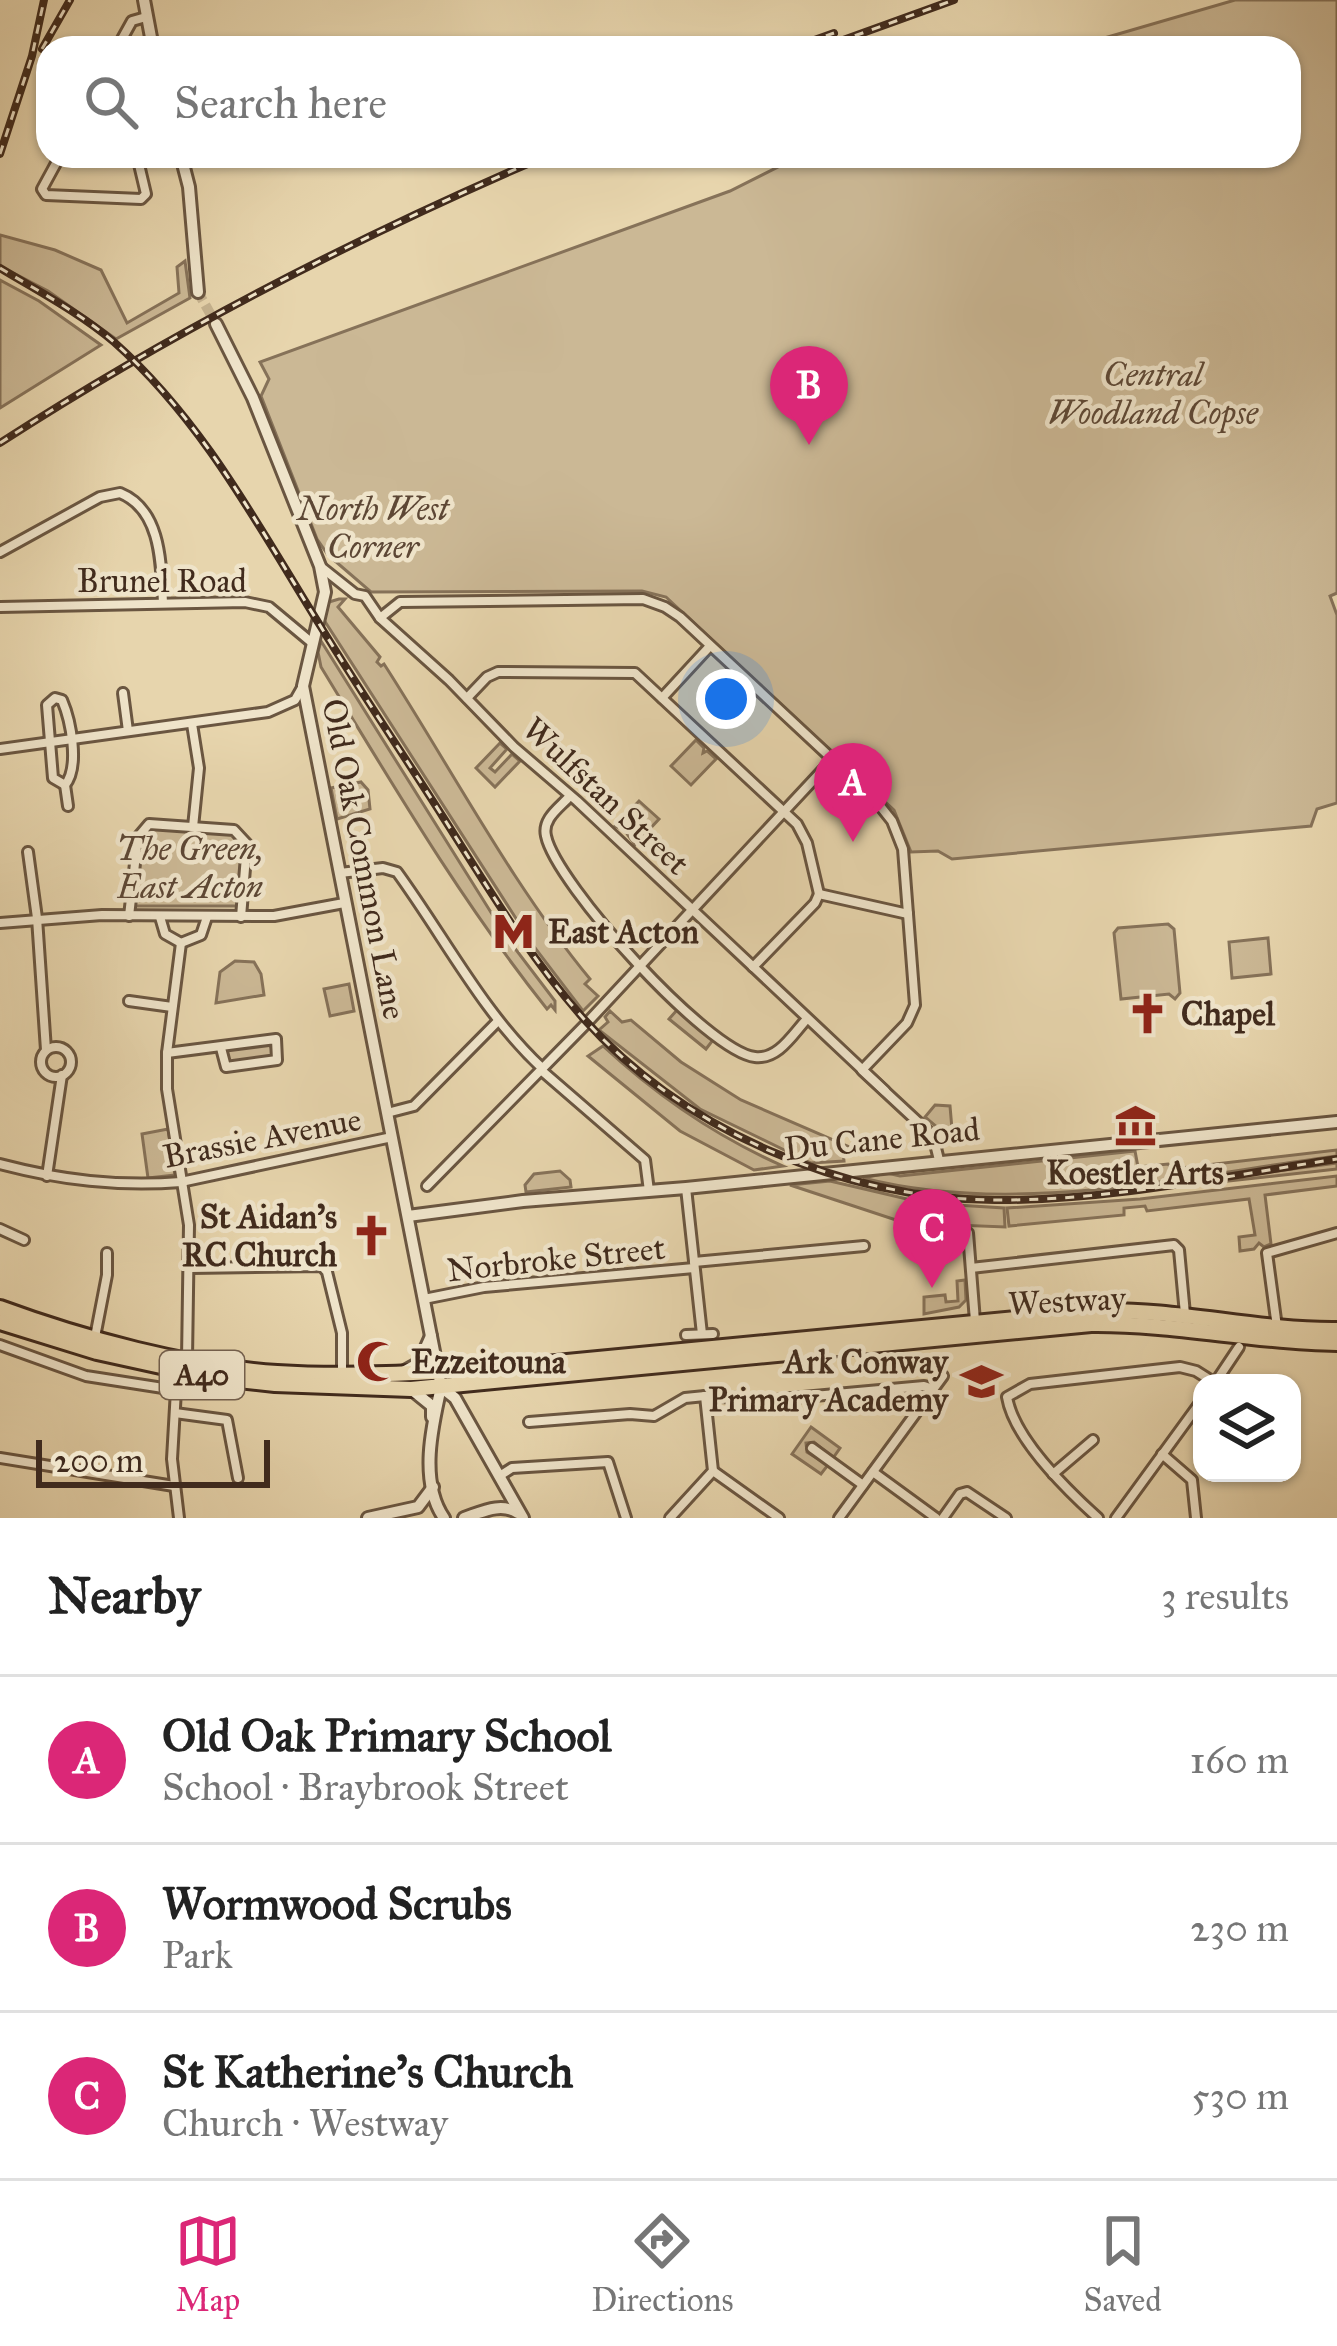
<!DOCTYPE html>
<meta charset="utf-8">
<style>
:root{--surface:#fff;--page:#f2f2f2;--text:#222;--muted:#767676;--line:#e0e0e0;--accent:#db2777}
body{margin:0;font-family:"IM FELL Great Primer",serif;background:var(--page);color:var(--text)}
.controls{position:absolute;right:36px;bottom:36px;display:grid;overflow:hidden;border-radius:24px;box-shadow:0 3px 9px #0004}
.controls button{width:108px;height:108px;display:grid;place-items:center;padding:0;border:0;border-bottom:3px solid var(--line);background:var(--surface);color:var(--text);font:60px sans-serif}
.scale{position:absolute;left:36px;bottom:30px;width:234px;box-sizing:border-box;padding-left:12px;border:6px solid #412b1d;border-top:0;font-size:33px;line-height:42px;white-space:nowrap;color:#412b1d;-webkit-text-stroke:9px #efe4ca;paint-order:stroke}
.you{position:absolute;left:726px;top:699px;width:42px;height:42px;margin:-30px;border:9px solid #fff;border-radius:50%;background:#1a73e8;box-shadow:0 0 0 18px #1a73e833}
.badge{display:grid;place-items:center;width:78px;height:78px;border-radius:50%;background:var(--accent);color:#fff;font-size:39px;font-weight:700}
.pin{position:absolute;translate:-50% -99px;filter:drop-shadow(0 3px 6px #0008)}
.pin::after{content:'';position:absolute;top:63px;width:42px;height:36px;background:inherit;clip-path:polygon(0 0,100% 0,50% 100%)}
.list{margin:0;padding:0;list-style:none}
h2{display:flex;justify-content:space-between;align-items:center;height:156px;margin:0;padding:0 48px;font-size:51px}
h2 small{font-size:39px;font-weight:400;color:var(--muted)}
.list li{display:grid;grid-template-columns:78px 1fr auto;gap:36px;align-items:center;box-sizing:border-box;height:168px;padding:0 48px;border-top:3px solid var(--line)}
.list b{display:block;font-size:45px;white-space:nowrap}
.list p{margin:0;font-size:39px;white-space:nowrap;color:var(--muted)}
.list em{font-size:39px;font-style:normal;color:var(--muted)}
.icon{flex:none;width:66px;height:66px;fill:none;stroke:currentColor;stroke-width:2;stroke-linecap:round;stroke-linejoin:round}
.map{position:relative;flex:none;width:1337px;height:1518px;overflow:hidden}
.search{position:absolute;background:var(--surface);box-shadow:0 3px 9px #0004;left:36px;right:36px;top:36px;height:132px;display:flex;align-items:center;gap:30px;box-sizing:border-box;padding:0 42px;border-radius:36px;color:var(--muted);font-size:45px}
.sheet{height:660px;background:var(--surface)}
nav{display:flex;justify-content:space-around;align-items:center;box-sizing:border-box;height:168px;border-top:3px solid var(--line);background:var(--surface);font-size:33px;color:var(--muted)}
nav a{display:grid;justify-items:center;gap:6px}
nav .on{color:var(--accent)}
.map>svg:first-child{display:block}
.green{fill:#cbb895;stroke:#867259;stroke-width:3}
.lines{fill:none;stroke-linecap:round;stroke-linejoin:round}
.tertiary-tunnel{stroke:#c6b390;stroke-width:10;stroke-dasharray:10 5;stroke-linecap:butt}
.minor-casing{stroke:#6a5641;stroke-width:14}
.tertiary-casing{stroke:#6a5641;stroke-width:16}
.trunk-casing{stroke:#412b1d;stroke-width:20}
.minor{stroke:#efe4ca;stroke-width:8}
.tertiary{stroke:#efe4ca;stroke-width:10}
.trunk{stroke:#e7d5ad;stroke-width:14}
.rail-casing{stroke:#412b1d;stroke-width:8}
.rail{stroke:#efe4ca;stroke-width:3;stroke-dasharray:9;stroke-linecap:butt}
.labels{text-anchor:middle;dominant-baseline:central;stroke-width:9;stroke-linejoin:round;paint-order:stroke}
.shield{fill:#efe4ca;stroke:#756251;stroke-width:3}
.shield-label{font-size:30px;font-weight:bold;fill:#412b1d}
.park-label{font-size:33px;font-style:italic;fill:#5d4735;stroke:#efe4ca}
.street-label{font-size:33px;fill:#412b1d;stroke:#efe4ca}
.poi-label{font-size:33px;font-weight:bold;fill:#412b1d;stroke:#efe4ca;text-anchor:start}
</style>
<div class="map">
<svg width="1337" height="1518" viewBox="0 0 1337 1518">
<rect width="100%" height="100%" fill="#e7d5ad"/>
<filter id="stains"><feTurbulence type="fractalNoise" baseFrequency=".00167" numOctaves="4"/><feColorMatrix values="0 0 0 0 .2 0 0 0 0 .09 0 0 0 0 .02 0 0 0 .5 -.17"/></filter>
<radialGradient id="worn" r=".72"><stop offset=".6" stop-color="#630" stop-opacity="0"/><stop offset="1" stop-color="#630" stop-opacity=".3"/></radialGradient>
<g class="green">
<path d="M1235,0h102v593l-7,3 7,19v188l-20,6 -6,17 -359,33 -14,-8 -27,1 -17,-42 -228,-213 -24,-6 -271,1 -43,-37 -11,-16 -56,-143 8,-17 -9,-17 470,-171 70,-35h489v-108h-219z"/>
<path d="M0,235l55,15 46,20 26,53 52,-30 -2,-26 8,-6 5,37 -74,41 -68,-48 -48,-25z"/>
<path d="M0,280l39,21 62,44 -101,63z"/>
<path d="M339,599h6l-7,8 42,50 -3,5 4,4 3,-2c67,104 129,222 206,315l-5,5 13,12 -15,15 -48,-63 -211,-328 5,-18z"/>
<path d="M321,641l186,297 48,63v9l-4,-5 -4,4c-86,-108 -154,-224 -226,-342l-3,-15z"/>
<path d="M696,740l8,8 -1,5 4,-2 9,8 -25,26 -20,-19z"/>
<path d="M500,743l7,6 -17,19 5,4 17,-18 8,7 -25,26 -19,-19z"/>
<path d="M361,782l7,8 2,19 -33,10 -6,-31z"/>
<path d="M639,801l20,18 -24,26 -10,-14 -10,-5z"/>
<path d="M150,825l82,7c18,18 8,50 6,74h-105l7,-70z"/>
<path d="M1168,924l6,5 6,64 -5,6 -6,-5 -48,5 -7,-66 4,-5z"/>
<path d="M1268,938l3,36 -39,4 -3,-36z"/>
<path d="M235,961l19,1 7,12 3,21 -48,8 4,-31z"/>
<path d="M349,984l5,27 -24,5 -6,-27z"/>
<path d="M677,1010l36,30 -7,9 -37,-30z"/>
<path d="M610,1011l12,11 9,-2 50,42 60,38 111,48 -9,3 1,10 -33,2 -111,-54 -101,-79 9,-8 -3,-5z"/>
<path d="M269,1043l4,9 -3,6 -42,5 -4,-13z"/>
<path d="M603,1046c54,50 112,90 180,120l-29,4 -74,-39 -92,-75z"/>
<path d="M935,1105l15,1 3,35 -28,-24z"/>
<path d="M168,1129l7,46 -27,3 -6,-44z"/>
<path d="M1337,1150v6c-154,20 -321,61 -474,22l24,-5 13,3 235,-25 3,16 30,-3 4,5z"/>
<path d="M1337,1163v6l-145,16 12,-4z"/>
<path d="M560,1171l10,9 1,7 -45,5 -1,-7 9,-11z"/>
<path d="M1337,1176v10l-72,9 6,49 -7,3 -5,-4 -5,6 -14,2 -1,-14 16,-2 -6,-36 -102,12 -2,-5 -21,2v7l-115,11 -2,-18 133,-9z"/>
<path d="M830,1181l94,22 80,5 1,19 -100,-4 -115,-38z"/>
<path d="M965,1280l1,20 -7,7 -35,7v-17l21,-2 1,7 12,-1 -1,-20z"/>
<path d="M811,1427l29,21 -7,10 -19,-16 -8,1 1,9 21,13 -7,9 -29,-20z"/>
</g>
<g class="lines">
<path class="tertiary-tunnel" d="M198,292l18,32"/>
<defs>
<g id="minor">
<path d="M117,48l15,-27 14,-4"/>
<path d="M60,156l-18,33 4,6 95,4 5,-5 -9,-38"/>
<path d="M0,552l100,-55 20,-4c42,17 41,72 43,110"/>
<path d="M321,567l34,27 10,2 15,22 69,62 65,67 63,54 308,290"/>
<path d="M0,607l245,-5 24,5 42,35"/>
<path d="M380,618l20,-16 243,-3 22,8 15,10 193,180 19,24 11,28 12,156 -8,18 -45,47"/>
<path d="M123,693l5,38"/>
<path d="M55,698l7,2c9,21 18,67 3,85l-12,-7 -6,-73z"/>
<path d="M467,698l20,-21 11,-5 137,1 162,151 10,19 12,51"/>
<path d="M662,698l48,-52"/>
<path d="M192,724l7,44 -6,59"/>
<path d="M0,749l268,-37 27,-12 8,-14"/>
<path d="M65,785l3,21"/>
<path d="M569,797c-10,11 -27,22 -23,39 10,48 162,216 209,221 23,3 38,-23 51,-37"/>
<path d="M28,852l9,66 9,132"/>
<path d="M340,873l43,-5 14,4c48,66 86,141 145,196"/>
<path d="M129,916l9,-79 11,-13 85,6 13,14 -6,73"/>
<path d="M160,917l5,17 16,9 20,-8 6,-18"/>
<path d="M0,923l102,-8 172,1 70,-13"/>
<path d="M181,943l-14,110v36l22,136 -2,134"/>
<path d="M753,967l62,-64 4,-9 89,20"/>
<path d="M129,1001l43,6"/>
<circle cx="56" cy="1062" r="15"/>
<path d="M167,1053l109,-14 1,21 -51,7 -5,-19"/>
<path d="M541,1070l104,90 4,31"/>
<path d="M863,1071l70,65 6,24"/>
<path d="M387,1113l27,-7 84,-85"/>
<path d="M0,1164c61,16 118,23 181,18l211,-45"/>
<path d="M47,1176l15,-101"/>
<path d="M427,1186l157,-160 248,-266"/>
<path d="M686,1188l16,146"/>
<path d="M0,1229l24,11"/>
<path d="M968,1233l7,88"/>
<path d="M694,1262l170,-16"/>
<path d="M191,1268l131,-2 5,6 15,61v40"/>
<path d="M971,1268l203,-23 5,5 6,64"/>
<path d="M424,1299l60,-12 210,-19"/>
<path d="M1277,1327l-10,-74 70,-20"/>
<path d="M686,1335l27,-1"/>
<path d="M95,1337l12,-62v-22"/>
<path d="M0,1345l86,31 90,14 -4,69 7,59"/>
<path d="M1215,1383l24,-36"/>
<path d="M175,1413l52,7 11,58"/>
<path d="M529,1422l101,-8 24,2 31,-18 20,-2 32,2 19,7 25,-6 143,-13 9,3"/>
<path d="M812,1448l51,37"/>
<path d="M1162,1454l30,26 4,38"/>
<path d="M0,1458l174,28"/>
<path d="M713,1471l66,47"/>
<path d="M873,1472l63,46"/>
<path d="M1053,1474l40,-34"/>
<path d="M501,1475l11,-7 96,-6 18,56"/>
<path d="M670,1518l43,-47 -8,-75"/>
<path d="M839,1518l104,-142"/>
<path d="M943,1518l17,-24 7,-2 39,26"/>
<path d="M1098,1518c-31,-28 -84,-79 -91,-121l23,-13 150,-17 16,4 19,12"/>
<path d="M1116,1518l86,-118"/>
</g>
<g id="tertiary">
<path d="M144,0l9,48"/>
<path d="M181,156l8,31 9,105"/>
<path d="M216,324l37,74 67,168 5,26 -22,94 138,701c-9,39 -22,95 3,131"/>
<path d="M408,1216l115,-15 163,-13 651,-66"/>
<path d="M403,1372l16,-9 12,-27"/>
<path d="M441,1387l14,11 68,120"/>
<path d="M411,1389l21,17v11"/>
<path d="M368,1518l50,-11 15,-20"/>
<path d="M464,1518c18,-6 37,-16 54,-5"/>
</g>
<g id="trunk">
<path d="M0,1308c84,31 188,59 277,65 79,5 159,-1 238,-6l583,-56c81,-2 159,20 239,19"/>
<path d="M0,1322l97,30 114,25 64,7 136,5 680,-65c83,-1 163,18 246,19"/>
</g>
</defs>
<use href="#minor" class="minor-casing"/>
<use href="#tertiary" class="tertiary-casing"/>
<use href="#trunk" class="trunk-casing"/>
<use href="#minor" class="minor"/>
<use href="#tertiary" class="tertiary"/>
<use href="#trunk" class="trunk"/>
<defs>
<g id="rail">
<path d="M792,48l42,-15"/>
<path d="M821,48l133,-48"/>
<path d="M42,49l28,-49"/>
<path d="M0,154l32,-98 12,-56"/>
<path d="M0,268c38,23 80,45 114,74 90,80 144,184 207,285 39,64 82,127 122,190 44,69 86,140 140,201 101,113 261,181 412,182 114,1 230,-24 342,-41"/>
<path d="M0,443c173,-112 357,-206 546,-287"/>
</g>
</defs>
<use href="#rail" class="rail-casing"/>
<use href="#rail" class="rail"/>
</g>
<defs>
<symbol id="metro-bare" viewBox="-9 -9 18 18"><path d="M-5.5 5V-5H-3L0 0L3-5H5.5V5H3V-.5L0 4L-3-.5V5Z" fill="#8f2418" stroke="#efe4ca" stroke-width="2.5" paint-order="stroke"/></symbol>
<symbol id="church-bare" viewBox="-9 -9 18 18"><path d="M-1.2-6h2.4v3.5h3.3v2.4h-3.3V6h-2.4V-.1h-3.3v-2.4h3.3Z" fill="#8f2418" stroke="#efe4ca" stroke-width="2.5" paint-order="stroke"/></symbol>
<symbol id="museum-bare" viewBox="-9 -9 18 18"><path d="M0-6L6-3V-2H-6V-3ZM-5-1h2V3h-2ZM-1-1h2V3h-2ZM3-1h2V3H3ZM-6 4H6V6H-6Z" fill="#8f2418" stroke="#efe4ca" stroke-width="2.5" paint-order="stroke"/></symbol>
<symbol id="mosque-bare" viewBox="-9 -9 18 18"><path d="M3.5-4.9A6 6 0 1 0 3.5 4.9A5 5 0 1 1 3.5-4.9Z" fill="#8f2418" stroke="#efe4ca" stroke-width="2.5" paint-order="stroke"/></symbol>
<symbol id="school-bare" viewBox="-9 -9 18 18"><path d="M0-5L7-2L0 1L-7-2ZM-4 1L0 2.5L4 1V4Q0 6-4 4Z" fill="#8f2418" stroke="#efe4ca" stroke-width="2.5" paint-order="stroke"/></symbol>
</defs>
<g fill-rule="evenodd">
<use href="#metro-bare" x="484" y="902" width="59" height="59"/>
<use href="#church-bare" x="1118" y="984" width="59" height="59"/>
<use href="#museum-bare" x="1106" y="1096" width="59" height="59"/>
<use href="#church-bare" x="342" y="1206" width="59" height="59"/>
<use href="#mosque-bare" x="348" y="1332" width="59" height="59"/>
<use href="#school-bare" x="952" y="1352" width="59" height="59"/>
</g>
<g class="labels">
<rect class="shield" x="160" y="1351" width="84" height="48" rx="9"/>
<g class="shield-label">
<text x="202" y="1375">A40</text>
</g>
<g class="park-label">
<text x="1153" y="375">Central<tspan x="1153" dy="38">Woodland Copse</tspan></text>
<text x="373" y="509">North West<tspan x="373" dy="38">Corner</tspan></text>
<text x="190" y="849">The Green,<tspan x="190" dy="38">East Acton</tspan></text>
</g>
<g class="street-label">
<text x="162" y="581">Brunel Road</text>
<text transform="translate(606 796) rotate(43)">Wulfstan Street</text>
<text transform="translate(364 859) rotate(79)">Old Oak Common Lane</text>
<text transform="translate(262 1138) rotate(-11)">Brassie Avenue</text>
<text transform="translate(882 1139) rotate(-6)">Du Cane Road</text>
<text transform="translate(556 1259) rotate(-6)">Norbroke Street</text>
<text transform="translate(1067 1301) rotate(-3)">Westway</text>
</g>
<g class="poi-label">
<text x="548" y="932">East Acton</text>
<text x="1181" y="1014">Chapel</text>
<text x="1135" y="1173" text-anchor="middle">Koestler Arts</text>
<text x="337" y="1217" text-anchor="end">St Aidan's<tspan x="337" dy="38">RC Church</tspan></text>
<text x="411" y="1362">Ezzeitouna</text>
<text x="948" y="1362" text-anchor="end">Ark Conway<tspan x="948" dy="38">Primary Academy</tspan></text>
</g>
</g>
<rect width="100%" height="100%" filter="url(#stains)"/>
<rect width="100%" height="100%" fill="url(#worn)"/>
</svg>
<div class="controls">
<button><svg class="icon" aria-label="layers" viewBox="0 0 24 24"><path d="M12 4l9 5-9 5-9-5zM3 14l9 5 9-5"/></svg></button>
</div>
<div class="scale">200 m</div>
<div class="you"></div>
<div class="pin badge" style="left:853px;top:842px">A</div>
<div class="pin badge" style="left:809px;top:445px">B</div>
<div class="pin badge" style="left:932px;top:1288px">C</div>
<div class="search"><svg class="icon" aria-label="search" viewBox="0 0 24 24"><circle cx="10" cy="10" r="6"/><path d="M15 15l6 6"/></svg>Search here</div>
</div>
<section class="sheet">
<h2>Nearby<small>3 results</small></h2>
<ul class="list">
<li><span class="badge">A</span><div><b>Old Oak Primary School</b><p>School · Braybrook Street</p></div><em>160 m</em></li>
<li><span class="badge">B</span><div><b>Wormwood Scrubs</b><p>Park</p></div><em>230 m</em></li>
<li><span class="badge">C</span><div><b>St Katherine's Church</b><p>Church · Westway</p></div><em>530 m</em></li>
</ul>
</section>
<nav>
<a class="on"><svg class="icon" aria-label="map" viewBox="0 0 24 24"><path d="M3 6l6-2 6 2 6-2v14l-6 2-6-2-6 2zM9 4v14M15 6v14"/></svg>Map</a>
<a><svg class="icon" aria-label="directions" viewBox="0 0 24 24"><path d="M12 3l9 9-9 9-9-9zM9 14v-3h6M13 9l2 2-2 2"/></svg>Directions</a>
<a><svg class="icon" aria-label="saved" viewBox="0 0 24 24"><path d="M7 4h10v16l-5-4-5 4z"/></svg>Saved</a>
</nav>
